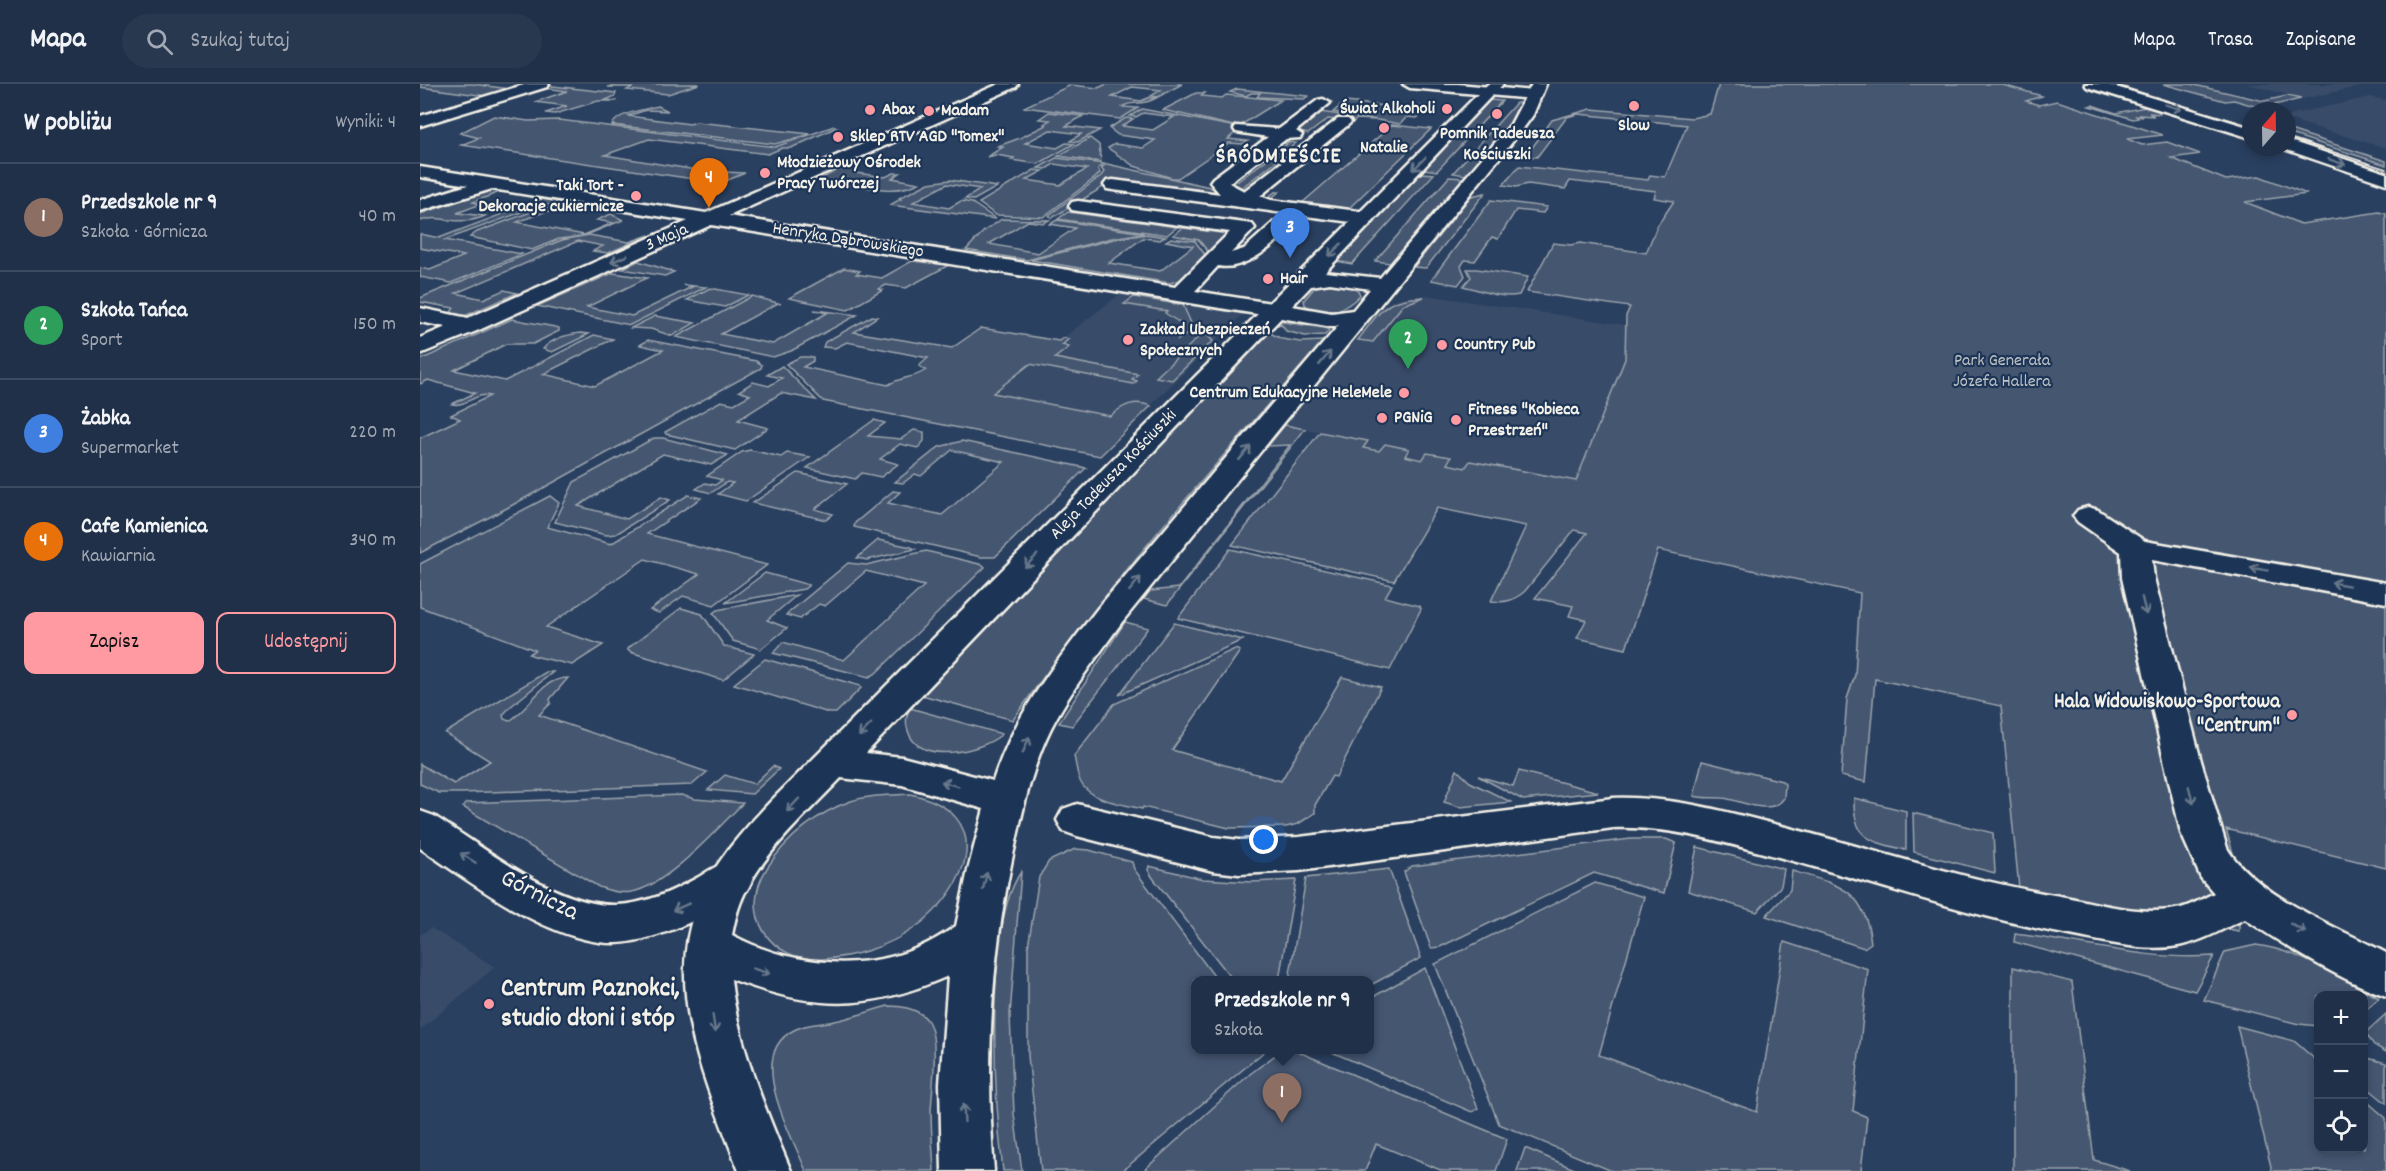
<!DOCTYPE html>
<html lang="pl">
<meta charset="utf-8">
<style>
:root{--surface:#203048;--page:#28384f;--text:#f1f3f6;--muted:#a2a9b4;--line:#3d4b60;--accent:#ff9aa2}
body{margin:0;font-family:Dekko,sans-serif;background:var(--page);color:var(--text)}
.controls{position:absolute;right:18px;bottom:18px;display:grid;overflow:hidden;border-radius:12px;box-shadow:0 3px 9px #0003}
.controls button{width:54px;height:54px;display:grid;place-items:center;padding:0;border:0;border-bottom:2px solid var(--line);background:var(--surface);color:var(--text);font:30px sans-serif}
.compass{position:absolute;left:1822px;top:18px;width:54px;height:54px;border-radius:50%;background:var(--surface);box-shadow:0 3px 9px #0003;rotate:20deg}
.you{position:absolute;left:844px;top:756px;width:21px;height:21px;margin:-15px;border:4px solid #fff;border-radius:50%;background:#1a73e8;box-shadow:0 0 0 9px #1a73e833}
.badge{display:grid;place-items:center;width:39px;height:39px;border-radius:50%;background:var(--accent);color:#fff;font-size:20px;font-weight:700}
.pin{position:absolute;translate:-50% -50px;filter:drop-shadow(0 2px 3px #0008)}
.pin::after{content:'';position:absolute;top:32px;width:21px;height:18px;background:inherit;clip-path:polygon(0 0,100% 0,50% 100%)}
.popup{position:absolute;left:771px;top:892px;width:183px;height:78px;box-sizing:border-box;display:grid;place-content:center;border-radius:12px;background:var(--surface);filter:drop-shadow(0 2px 4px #0005);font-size:20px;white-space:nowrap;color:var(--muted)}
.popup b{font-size:22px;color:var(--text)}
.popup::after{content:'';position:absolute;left:50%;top:100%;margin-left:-12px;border:12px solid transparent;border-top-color:var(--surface)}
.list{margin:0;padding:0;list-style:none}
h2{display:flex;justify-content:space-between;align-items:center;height:78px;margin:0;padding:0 24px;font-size:26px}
h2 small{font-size:20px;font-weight:400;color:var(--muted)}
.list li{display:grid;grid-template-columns:39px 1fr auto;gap:18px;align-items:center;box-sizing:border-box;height:108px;padding:0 24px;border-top:2px solid var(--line)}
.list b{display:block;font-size:22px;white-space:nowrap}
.list p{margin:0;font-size:20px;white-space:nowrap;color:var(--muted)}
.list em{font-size:20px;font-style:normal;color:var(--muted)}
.actions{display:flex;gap:12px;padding:18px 24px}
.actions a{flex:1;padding:14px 0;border:2px solid var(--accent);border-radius:12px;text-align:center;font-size:21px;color:var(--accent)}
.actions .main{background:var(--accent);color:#111}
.icon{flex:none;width:33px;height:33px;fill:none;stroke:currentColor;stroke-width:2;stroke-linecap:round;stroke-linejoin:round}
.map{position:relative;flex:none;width:1966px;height:1087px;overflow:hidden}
header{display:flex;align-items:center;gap:36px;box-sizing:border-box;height:84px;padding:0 30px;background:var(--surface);border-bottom:2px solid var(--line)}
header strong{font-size:28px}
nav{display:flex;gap:33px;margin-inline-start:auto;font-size:21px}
.search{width:420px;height:54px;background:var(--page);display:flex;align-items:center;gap:15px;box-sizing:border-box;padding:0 21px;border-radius:33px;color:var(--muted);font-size:22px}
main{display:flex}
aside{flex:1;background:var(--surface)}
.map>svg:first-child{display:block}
.built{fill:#374c69}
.green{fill:#445771;stroke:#9ca4ac;stroke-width:1.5}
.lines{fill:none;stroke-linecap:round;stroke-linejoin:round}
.street-casing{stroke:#f4f1e8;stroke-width:5}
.secondary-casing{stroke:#f4f1e8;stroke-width:5}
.street{fill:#1d3557;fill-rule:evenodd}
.secondary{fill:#1d3557;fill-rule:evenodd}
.tram{stroke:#f4f1e8;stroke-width:1.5}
.oneway{stroke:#68778a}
.poi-dot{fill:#ff9aa2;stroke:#1d3557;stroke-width:2}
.labels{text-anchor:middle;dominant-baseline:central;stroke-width:4.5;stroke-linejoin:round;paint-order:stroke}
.far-poi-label{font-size:18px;font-weight:bold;fill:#f4f1e8;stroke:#1d3557;text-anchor:start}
.far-street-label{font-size:18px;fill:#f4f1e8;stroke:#1d3557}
.far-park-label{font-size:18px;fill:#bfc3c4;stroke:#1d3557}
.poi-label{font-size:21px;font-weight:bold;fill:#f4f1e8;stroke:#1d3557;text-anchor:end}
.far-district-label{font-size:22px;font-weight:bold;letter-spacing:1.5px;fill:#f4f1e8;stroke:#1d3557}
.near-street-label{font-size:26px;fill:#f4f1e8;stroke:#1d3557}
.near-poi-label{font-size:26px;font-weight:bold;fill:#f4f1e8;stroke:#1d3557;text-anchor:start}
</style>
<header>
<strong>Mapa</strong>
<div class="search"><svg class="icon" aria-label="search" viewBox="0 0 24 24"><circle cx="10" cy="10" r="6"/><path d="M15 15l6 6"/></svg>Szukaj tutaj</div>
<nav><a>Mapa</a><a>Trasa</a><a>Zapisane</a></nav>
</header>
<main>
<aside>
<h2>W pobliżu<small>Wyniki: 4</small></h2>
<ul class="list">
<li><span class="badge" style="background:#8d6e63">1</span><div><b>Przedszkole nr 9</b><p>Szkoła · Górnicza</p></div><em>40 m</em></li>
<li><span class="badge" style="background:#2e9e5b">2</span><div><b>Szkoła Tańca</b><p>Sport</p></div><em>150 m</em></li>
<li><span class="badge" style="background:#3f7fe0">3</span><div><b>Żabka</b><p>Supermarket</p></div><em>220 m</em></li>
<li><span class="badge" style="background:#e8710a">4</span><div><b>Cafe Kamienica</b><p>Kawiarnia</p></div><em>340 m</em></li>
</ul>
<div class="actions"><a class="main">Zapisz</a><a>Udostępnij</a></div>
</aside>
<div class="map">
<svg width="1966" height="1087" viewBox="0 0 1966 1087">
<rect width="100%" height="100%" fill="#2a4060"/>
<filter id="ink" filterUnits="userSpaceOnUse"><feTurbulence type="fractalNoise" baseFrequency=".0167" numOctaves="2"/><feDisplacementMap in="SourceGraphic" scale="12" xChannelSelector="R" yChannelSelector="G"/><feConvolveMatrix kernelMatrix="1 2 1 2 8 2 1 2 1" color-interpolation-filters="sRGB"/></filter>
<g filter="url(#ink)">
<g class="built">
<path d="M1827,0h125l-69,15z"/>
<path d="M1950,13l16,3v48l-99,-29 6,-5z"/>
<path d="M704,207l122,20 -111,110 -143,-28z"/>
<path d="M1006,211l200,30 -1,34 -49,122 -106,-20 -4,7 -19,-4 4,-6 -24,-5 -4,7 -19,-4 4,-7 -23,-5 -6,7 -16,-3 4,-7 -82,-16 97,-119 18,-8z"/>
<path d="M11,844l64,39 -75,63v-95z"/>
</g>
<g class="green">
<path d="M0,0h53l36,5 -23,7 -66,-9z"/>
<path d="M198,0h81l-31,10 -41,-4 6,-3h-25z"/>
<path d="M687,0h75l-24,13 -7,-1 10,-6 -29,-3 -20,10 29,4 7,-3h8c-15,9 -25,2 -34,9l16,1 -18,11 -96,-12 47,-22 27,3z"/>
<path d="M1299,0h280l43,12 -16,5 13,4 18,-4 106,34 -36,4 15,6 25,-3 33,12 -29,4 55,22 33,-4 48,18 -62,8 56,22 78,-12 7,2v654l-160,-39 14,48 -1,54 -220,-43 -18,-182 -126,-27 -9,103 -25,-6 6,-77 8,-24 5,-82 -202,-43 -32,99 -49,-11 9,-18 -17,-4 4,-10 -38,-8 52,-65 -13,-3 -49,61c-11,10 -20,12 -34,10l35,-75 -89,-18 -43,73 -162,-36 88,-113 48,9 -5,7 16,3 6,-7 24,5 -4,7 17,4 5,-7 24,4 -4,7 18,4 5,-7 106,20 49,-122 1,-43 4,-9 -103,-15 26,-49 18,2 9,-2 66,10 11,-27 17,-25 -20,-3 2,-7 -86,-10 -5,8 -37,-5 -12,3 -13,-2 16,-19 129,14 2,-5 15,2 22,-52 -109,-11 -11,3 -30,40 -11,-1 26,-36 39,-11 101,9 18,-4z"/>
<path d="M1743,0h27l74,17 23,-5 14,3 -40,9 -27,-8 -9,1z"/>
<path d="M132,2l64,7 -1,3 -9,4 11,1h-19l-43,13 -9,-1 21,-7 -32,-4 32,-11 -22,-3z"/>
<path d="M817,5l71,7 -4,3 -47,-2 3,-4h-9l-5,3 -16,-4z"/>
<path d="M776,9h9l-4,3 21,2 4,-3 55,5 -43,27 -75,-17z"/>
<path d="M1070,16l12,1 -65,70 -13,-2z"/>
<path d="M925,18l52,5 35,-1 -15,12 -10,-1 -7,7 -67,-12z"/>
<path d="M1096,19h4l-6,16 -48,56 -13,-2z"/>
<path d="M1672,21l24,8 29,-6 13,3 2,4 -11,-1 5,3 -15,-1 4,2 -7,-1 2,2 -5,1 -44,-13z"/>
<path d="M238,22l10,5 -22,-1 -18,6 62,8 6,-2 115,12 -36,10 -163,-19c5,-12 34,-16 46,-19z"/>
<path d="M722,25l126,24 1,6 -8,-1 4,-3 -29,-3 -8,7 20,2 -5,3 -14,-1 -51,35h-6l-38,-12 -26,-18 7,-4 28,4 12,-8 -37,-5 -9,-7 17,-10 7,1 -11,7 31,4 21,-13 -31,-4 -7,4 -6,-1z"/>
<path d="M629,28l34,4 -17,10 34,4 -22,12 -8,-1 11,-7 -31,-4 -25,13 32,5 9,-5 8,1 -36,20 -27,-4 3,-2 -18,-3 -9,2 16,-10 -5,-1 22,-8 26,-13 -2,-1 6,-4 -11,-1z"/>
<path d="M900,28l55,8 -18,-1 -11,9h-7l8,-7 -19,-2 -20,15 -14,-3z"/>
<path d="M74,32l34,5 31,-1 216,27 59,-21 3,1 -46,21h-9l-14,6 -119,-15 -44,16 91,15 23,2 -15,4 7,2 13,-6 21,1 -24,10 -260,-38 18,-7 -19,-5z"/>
<path d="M972,41l39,4 -86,83 -80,-13 10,-7h4l-9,7 32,4z"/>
<path d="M1867,45l99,32v4l-99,-32z"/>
<path d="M670,54l9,7 2,17 -43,-6z"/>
<path d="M856,57l20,2 -16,13 2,1 -45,34 -13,-10h14l49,-37z"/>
<path d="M636,74l48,6 -6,4 2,5 -5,5 -52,39 -47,-2 -17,-12 55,-33 9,1 -17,9 34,5 27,-16 -33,-5 -8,5 -8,-1z"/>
<path d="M687,80l103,23 18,8 -112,-16 -64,39 -3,-3 52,-39 3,-4 -3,-4z"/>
<path d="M424,83l9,2 3,4 29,4 9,-4h6l-8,5 27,5c-21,10 -39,6 -61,3l21,-2 -25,2 -38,-5z"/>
<path d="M1001,89l13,1 -82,90 -16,-3z"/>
<path d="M1029,93l14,1 -73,85 -15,-2z"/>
<path d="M530,96l47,7 -23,13 -9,-1 16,-10 -34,-5 -34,18 36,6 12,-7 11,2 24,16 -106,-14 11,-6 -2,-1 30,-15z"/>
<path d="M64,105l16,3 -27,10 8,2 -24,9 28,3c-28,12 -44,-3 -65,5v-7l42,-14 -5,-3z"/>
<path d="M1065,109l-59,75 -12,-1 57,-71z"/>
<path d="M122,115l19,3 -31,7 -85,31 77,14 -71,29 -31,-6v-9l10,2 34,-14 -44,-8v-14l19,4z"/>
<path d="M1071,116l56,7 -4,6 -27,-3 -18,29 -6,-2 -17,24 -10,-1 -4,6 4,10 -7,9 -27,-5z"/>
<path d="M147,120h2l-4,3 7,1 -13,5 -12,-2 -30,11 67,13 29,-12 -16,-3 14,-6 12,6 -39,16 -25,3 -27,11 -62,-13 7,-5 59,-22z"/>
<path d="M648,128l109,15 -10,8 -109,-16z"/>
<path d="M582,135l47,1 -5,3 -16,-2 -39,23 49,9 37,-25 -25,-4 7,-4 87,13 -32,5 -85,22 -61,-10 18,-19z"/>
<path d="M763,144l45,6 -19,19 -10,-13 -26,-5z"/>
<path d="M727,150l18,3 -5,3 -17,-2 -34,25 51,8 33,-25 -27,-5 5,-3 24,3 11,15 -26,24 -10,3 -139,-23 83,-21z"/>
<path d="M169,151l40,7 20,-7 -41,18 -15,-2 10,-5 -25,-5 -122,52 27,6 21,-9 13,3 -57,25 -11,-3 5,-7 -34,-6v-4l142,-58z"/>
<path d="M218,177l36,11 -9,4 -43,-7z"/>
<path d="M492,177l37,4 -43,23 -20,-3 -7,4 4,1 -35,20 -59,-12 55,-30 16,3 -4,3 26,4z"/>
<path d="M1047,185h10l51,8 -9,18c-19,4 -38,-5 -56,-9l8,-9z"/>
<path d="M193,189l34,5 -60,29 45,9 60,-29 -9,-2 23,2 -76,38 -93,-19z"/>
<path d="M906,200l24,2 9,6 1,3c-15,16 -35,22 -55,10l-1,-5 11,-13z"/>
<path d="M290,204l38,7 -23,12 -38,-7z"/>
<path d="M332,212l29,8 -3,-1 -57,31 52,10 54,-31 -13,-3 43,5 -66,36 -18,6 -97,-20z"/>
<path d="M714,213l49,8 11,25 -16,10 5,-15 -18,-12 2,-2 -43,-7z"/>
<path d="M1004,213l-21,8 -30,37 -15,-2c23,-30 26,-41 66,-43z"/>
<path d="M235,232l40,7 -23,13 -21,-7 -20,-1z"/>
<path d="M452,232l5,1 -23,15 98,16 29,-20 78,13 4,-3 6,1 -7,6 7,2 -14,11 83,16 -6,5 5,2 -4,3 -103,-20 -37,29 117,23c12,-10 24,-17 41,-10l-51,50 -277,-55 -37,-37 14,-7h13v4l-10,6 85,18c16,-10 23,-5 38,-15l-7,-4 9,-8 -81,-16 -12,6 -12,-1 2,-5z"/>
<path d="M92,235l43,8 4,1v3l-26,13h-27l-52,26 51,11 89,-46 19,4 -70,35 52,12 68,-36 -23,-5 8,-5 108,21 6,4 -1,3 -254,140 -87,45v-115l40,-19 -9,-4 39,-19c-14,-4 -24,11 -38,8l23,-11 -47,-13 -8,4v-24z"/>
<path d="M863,238l41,6 5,2 -4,5 -20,1 -19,-5 -3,-5 -5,-1z"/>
<path d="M784,248l9,9 -41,39 -16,-3z"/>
<path d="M848,248l14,7 18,3 23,-1c-107,124 -217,244 -310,379l-91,-25z"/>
<path d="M160,249l9,1 -37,18 -9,-3c9,-11 24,-14 37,-16z"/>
<path d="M362,282l34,34 -35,-7 -43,27 30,8 -33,22 -69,-16 -1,-2 56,-31 13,3 16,-9 -11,-4 14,-9 16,4 13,-8 -15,-3z"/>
<path d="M454,336l11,3 -17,13 33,3 13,-9 10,2v9l-6,7 -18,-4 -20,15 18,5 -17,13 -19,-4 -7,6 -48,-11z"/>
<path d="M865,341l20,4 -138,176 -23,-6 6,-8 29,-3 111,-143 -22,1z"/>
<path d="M234,354h9l65,17 -17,10 -48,-11 -85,52 49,13 34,-22 9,3 -54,34 -10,1 -51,-13 19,-40z"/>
<path d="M542,357l124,27 -91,89h-14l-127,-30 1,-4 38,-32 7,1 -12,11 54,12 62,-53 -52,-12 -31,26 -6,-2 -12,9 -8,-1 44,-35z"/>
<path d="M330,366l31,7 6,-4 23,4 -64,44 -28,-7 15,-11 -6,-1 -16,11 -15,-4 9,-6 10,2 7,-5 -15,-4 35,-24z"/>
<path d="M378,389l49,11 -32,25 18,5 -7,6 -73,-17z"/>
<path d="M268,411l13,3 -54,36 120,31 -53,40 -31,-9 -24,17 -9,-3 49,-36 -54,-15 -99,68 57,18 -31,20 -38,-9 -5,-2 6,-4 -115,-43v-43l130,-68 9,7 -12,24 64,17z"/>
<path d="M458,456l33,7 4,2 -48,11 -10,-2z"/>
<path d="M810,465l162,36 -7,12 35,9 1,3 -31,61 -212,-52z"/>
<path d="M506,467l57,14 2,2 -110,107 -6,3 -96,-24 10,-11 61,18 80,-74 -58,-15 -41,35 -6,-2 -19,15 -14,-4 62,-52 18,2z"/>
<path d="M345,489l44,12 -5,4 -79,14z"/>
<path d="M377,511l-30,25 20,8 -26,21 -28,-8 -20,-28 4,-3z"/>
<path d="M261,524l21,6 22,32 30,8 -31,26 -93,-28 -3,-3z"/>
<path d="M705,538l23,6 -76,98 -13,-3z"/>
<path d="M754,539l69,17 -124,55z"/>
<path d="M815,565l5,2 -68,99 109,31 61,-104 39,10 -45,90 -4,-1 -17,29v8l-17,11 -12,3 -57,1 -86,-21 -1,2c-18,-5 -51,-8 -61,-26 -4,-7 -5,-19 -7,-27l40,-52z"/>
<path d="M345,575l95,27 1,2 -25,25h-7l-95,-29z"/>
<path d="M126,588h7l-43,35 -7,8 1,4 5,2c21,-11 31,-43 59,-43l-18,21 1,4 -12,12 168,57 -15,13 -230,8h-23l-19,-9v-20l34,20 36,-23 -45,-28z"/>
<path d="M490,624l92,26c-20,18 -84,32 -94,-3 -3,-9 -2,-15 2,-23z"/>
<path d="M1282,677l80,20 3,3 -1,14c-14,20 -44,1 -62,0 -10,-1 -18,1 -28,-2z"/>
<path d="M353,682l6,3 -27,25 -44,-4 17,-15 29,9z"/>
<path d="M1037,686l13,12 41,20 -51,5 -16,-5z"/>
<path d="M1099,687l79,21 -75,8 -45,-24 35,10z"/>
<path d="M490,710c89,19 59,96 3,135 -26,18 -59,28 -90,30 -53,4 -85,-45 -56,-91 19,-30 51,-56 84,-67 19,-6 39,-6 59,-7z"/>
<path d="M261,711l14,4 48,4c-26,26 -77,84 -112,89 -11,2 -21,-1 -32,-5l-136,-80 3,-4z"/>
<path d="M1434,714l52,13v39c-36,-9 -53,-10 -52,-52z"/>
<path d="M1493,729l80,20 2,40 -81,-21z"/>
<path d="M1211,755h35l10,4 -12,50 -70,-20 -154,74 -9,1 -27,-76 8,-6z"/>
<path d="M1277,763l87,22 -3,17 -24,26 -69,-21z"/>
<path d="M655,765l14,1 43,12 2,7 83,111h-22v70h71l-144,121h-81l-13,-115v-109l11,-70 10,-16z"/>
<path d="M729,782l54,13 48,3 45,-2 -17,100h-46l-80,-102 -5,-8z"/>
<path d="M969,785l32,89 -52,28v-6h-80l17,-102z"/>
<path d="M1372,787c47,14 73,17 79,72l-7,5 -98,-32 24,-26z"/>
<path d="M601,788l-11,143 4,99 8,57h-19c-8,-67 -20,-245 18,-299z"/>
<path d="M1175,799l49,14 -45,158 158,57 27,-170 84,27 -15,142 14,6 -6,54h-249l-113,-47 -64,-160z"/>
<path d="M1595,850c67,8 132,27 199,22l-19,35 -181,-49z"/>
<path d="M1836,861c43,5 85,34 123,53l-15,13v-15h-46v30l-19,-2 -95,-24 21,-48z"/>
<path d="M1593,883l59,15 22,178 36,11h-117z"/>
<path d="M1005,884l53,141 -6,3 -145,-62h42v-51z"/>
<path d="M468,922c14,0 34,3 41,17 10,19 3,65 2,88 0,20 2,40 3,60h-128c-14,-36 -62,-116 -12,-141 12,-7 28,-6 41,-9 18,-4 35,-10 53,-15z"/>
<path d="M1966,930v38l-12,-7 -9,-12z"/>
<path d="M1817,942l57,15 24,21v86h46v-49l22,19v53h-114z"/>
<path d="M862,966h12l213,89 -11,32h-53l-67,-27 -11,27h-222l107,-97z"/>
<path d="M1944,973l22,6v40l-22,-18z"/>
<path d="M1105,1064l54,23h-62z"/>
</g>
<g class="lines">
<defs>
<g id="street">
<path d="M107,0h22l-2,3 -127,39v-10z"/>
<path d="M579,0h19l-2,3 -287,129 446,71 55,-55 -152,-21 -6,-1 -3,-4 3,-4 6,-1 174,23 3,4 -24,25 13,-4 31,-28h14l2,4c-13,19 -48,47 -73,41l-23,25 88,14 3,5 -3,5 -8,2 -564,-92 -232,105 -59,24v-16l26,-11 -26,-5v-14l48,10 220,-97 -196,-32 -72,22v-11l48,-15 -48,-8v-10l286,46z"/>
<path d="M983,0h55l76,7 7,4 -7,4 -124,-11z"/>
<path d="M903,15l7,4 -34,28 6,4 -2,3 -14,1 -57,44 15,8 94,-72h10l3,3 -3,3 -88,71 11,4 95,12 7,2 2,4 -2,4 -7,2 -253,-34 -6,-1 -3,-4 3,-4 6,-1 107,14 -10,-12 3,-4 55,-41 -32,-5 -2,-3 2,-3 43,3 39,-29z"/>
<path d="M1668,423l10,3 47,31 241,42v20l-234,-43 2,18 47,183 26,87c28,47 111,80 159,105v43c-48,-17 -99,-49 -141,-77 -19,8 -38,20 -58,25 -38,10 -80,-2 -117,-9 -97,-18 -189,-50 -284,-76 -58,-15 -113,-33 -173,-31l-314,43 -60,3 -26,-3 -136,-35 -14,-5 -6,-11 6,-11 14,-5 136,33 26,3 60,-3 314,-39c57,-2 110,13 165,27 94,24 186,55 282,71 38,7 82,21 121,12 11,-3 23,-10 33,-15l-13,-15 -20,-45 -59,-255 -1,-26 -43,-30 -5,-6 5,-6z"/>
<path d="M0,727l14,5c48,30 124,91 182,89 30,-1 55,-13 81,-27 10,-6 21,-14 33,-16 5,-2 11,2 17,4l6,12c-2,4 -4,9 -6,12 -9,10 -35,22 -48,28 -25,12 -55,24 -83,25 -65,1 -144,-60 -196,-95z"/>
</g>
<g id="secondary">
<path d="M1068,0h15l-178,188 55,6 131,-154 21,-40h14l-13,31 -11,15 -400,492c-25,35 -52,69 -71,106 -17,34 -26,72 -34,109 -26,111 -32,221 -23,334h-52l-2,-87 8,-108c-82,36 -134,34 -217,3 7,68 34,129 60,192h-52c-31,-82 -76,-179 -42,-266 15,-41 45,-73 74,-104zM910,199l40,6 -17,21 -21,3 -40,-7 19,-20zM861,234l51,9 7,-2 -241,283c-42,54 -84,107 -105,173l-91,-24 -36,-4zM421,694l61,7 82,24 -16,61 -12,56c-9,6 -18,12 -28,17 -60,31 -139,23 -196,-8 2,-10 4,-21 8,-31 17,-46 68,-91 101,-126z"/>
<path d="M1665,0h22l144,44v10l-164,-51z"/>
<path d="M1867,56l99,33v11l-105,-36 6,-1z"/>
</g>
</defs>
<use href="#street" class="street-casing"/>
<use href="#secondary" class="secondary-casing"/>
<use href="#street" class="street"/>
<use href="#secondary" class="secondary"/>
<g class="tram">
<path d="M1689,0l142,42"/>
<path d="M1867,53l99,32"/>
</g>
</g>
<defs><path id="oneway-shaft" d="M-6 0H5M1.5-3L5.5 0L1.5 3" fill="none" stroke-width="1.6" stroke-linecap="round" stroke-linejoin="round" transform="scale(1.5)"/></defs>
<g class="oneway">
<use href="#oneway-shaft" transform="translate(1753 23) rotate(17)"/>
<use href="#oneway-shaft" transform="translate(1917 78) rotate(19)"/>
<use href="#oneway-shaft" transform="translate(999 80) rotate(134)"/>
<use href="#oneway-shaft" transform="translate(915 166) rotate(134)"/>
<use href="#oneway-shaft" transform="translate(199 175) rotate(156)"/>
<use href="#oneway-shaft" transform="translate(905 274) rotate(-50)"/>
<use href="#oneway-shaft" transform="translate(825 369) rotate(-50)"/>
<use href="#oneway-shaft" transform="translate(611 477) rotate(134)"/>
<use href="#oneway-shaft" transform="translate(1839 485) rotate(-170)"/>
<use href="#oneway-shaft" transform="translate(715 500) rotate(-51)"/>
<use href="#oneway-shaft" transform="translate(1920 500) rotate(-170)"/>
<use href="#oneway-shaft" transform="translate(1724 522) rotate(76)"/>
<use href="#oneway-shaft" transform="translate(445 646) rotate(134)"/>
<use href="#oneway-shaft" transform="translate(606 661) rotate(-68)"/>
<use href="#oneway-shaft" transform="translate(530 700) rotate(-165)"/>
<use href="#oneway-shaft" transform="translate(1771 711) rotate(75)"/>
<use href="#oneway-shaft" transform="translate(373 721) rotate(133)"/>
<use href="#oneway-shaft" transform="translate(48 774) rotate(-148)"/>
<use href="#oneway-shaft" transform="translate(565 797) rotate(-76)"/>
<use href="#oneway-shaft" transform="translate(261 823) rotate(156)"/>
<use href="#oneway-shaft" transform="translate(1878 844) rotate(29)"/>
<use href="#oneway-shaft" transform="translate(341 887) rotate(17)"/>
<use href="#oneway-shaft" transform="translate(294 940) rotate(81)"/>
<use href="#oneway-shaft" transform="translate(544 1029) rotate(-93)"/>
</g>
</g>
<g class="poi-dot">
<circle cx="1214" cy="22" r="6"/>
<circle cx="1027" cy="25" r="6"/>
<circle cx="450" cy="26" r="6"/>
<circle cx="509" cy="27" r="6"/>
<circle cx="1077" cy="30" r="6"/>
<circle cx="964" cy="44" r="6"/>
<circle cx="418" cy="53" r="6"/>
<circle cx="345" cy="89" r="6"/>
<circle cx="216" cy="112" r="6"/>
<circle cx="848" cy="195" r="6"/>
<circle cx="708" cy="256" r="6"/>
<circle cx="1022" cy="261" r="6"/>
<circle cx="984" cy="309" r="6"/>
<circle cx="962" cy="334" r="6"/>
<circle cx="1036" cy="336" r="6"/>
<circle cx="1872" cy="631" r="6"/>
<circle cx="69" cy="920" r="6"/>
</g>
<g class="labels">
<g class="far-poi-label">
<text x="1015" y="25" text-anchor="end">Świat Alkoholi</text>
<text x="462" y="26">Abax</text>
<text x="521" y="27">Madam</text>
<text x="1214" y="42" text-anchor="middle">Slow</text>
<text x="1077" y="50" text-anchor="middle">Pomnik Tadeusza<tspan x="1077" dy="21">Kościuszki</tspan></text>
<text x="430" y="53">Sklep RTV AGD "Tomex"</text>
<text x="964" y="64" text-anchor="middle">Natalie</text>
<text x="357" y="79">Młodzieżowy Ośrodek<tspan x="357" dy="21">Pracy Twórczej</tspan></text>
<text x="204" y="102" text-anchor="end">Taki Tort -<tspan x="204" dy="21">Dekoracje cukiernicze</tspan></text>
<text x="860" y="195">Hair</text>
<text x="720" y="246">Zakład Ubezpieczeń<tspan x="720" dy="21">Społecznych</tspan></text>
<text x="1034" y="261">Country Pub</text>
<text x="972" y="309" text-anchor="end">Centrum Edukacyjne HeleMele</text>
<text x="1048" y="326">Fitness "Kobieca<tspan x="1048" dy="21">Przestrzeń"</tspan></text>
<text x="974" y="334">PGNiG</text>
</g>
<g class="far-street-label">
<text transform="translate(247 154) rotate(-24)">3 Maja</text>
<text transform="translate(428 157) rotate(9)">Henryka Dąbrowskiego</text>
<text transform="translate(694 391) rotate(-46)">Aleja Tadeusza Kościuszki</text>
</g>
<g class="far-park-label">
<text x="1582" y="277">Park Generała<tspan x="1582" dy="21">Józefa Hallera</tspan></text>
</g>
<g class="poi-label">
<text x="1860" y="619">Hala Widowiskowo-Sportowa<tspan x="1860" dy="24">"Centrum"</tspan></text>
</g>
<g class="far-district-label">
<text x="859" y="73">ŚRÓDMIEŚCIE</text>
</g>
<g class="near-street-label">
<text transform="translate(119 812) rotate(27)">Górnicza</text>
</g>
<g class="near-poi-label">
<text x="81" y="905">Centrum Paznokci,<tspan x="81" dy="30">studio dłoni i stóp</tspan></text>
</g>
</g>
</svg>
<div class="controls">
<button>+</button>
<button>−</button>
<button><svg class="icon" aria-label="locate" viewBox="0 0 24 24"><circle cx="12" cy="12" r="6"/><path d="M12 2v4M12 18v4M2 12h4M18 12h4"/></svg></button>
</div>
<svg class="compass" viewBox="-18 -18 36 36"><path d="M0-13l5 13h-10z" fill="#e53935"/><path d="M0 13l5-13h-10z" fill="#a2a9b4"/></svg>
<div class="you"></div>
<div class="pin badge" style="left:862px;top:1039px;background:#8d6e63">1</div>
<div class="popup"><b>Przedszkole nr 9</b>Szkoła</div>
<div class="pin badge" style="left:988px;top:285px;background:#2e9e5b">2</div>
<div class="pin badge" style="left:870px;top:174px;background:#3f7fe0">3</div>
<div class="pin badge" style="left:289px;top:124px;background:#e8710a">4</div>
</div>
</main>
